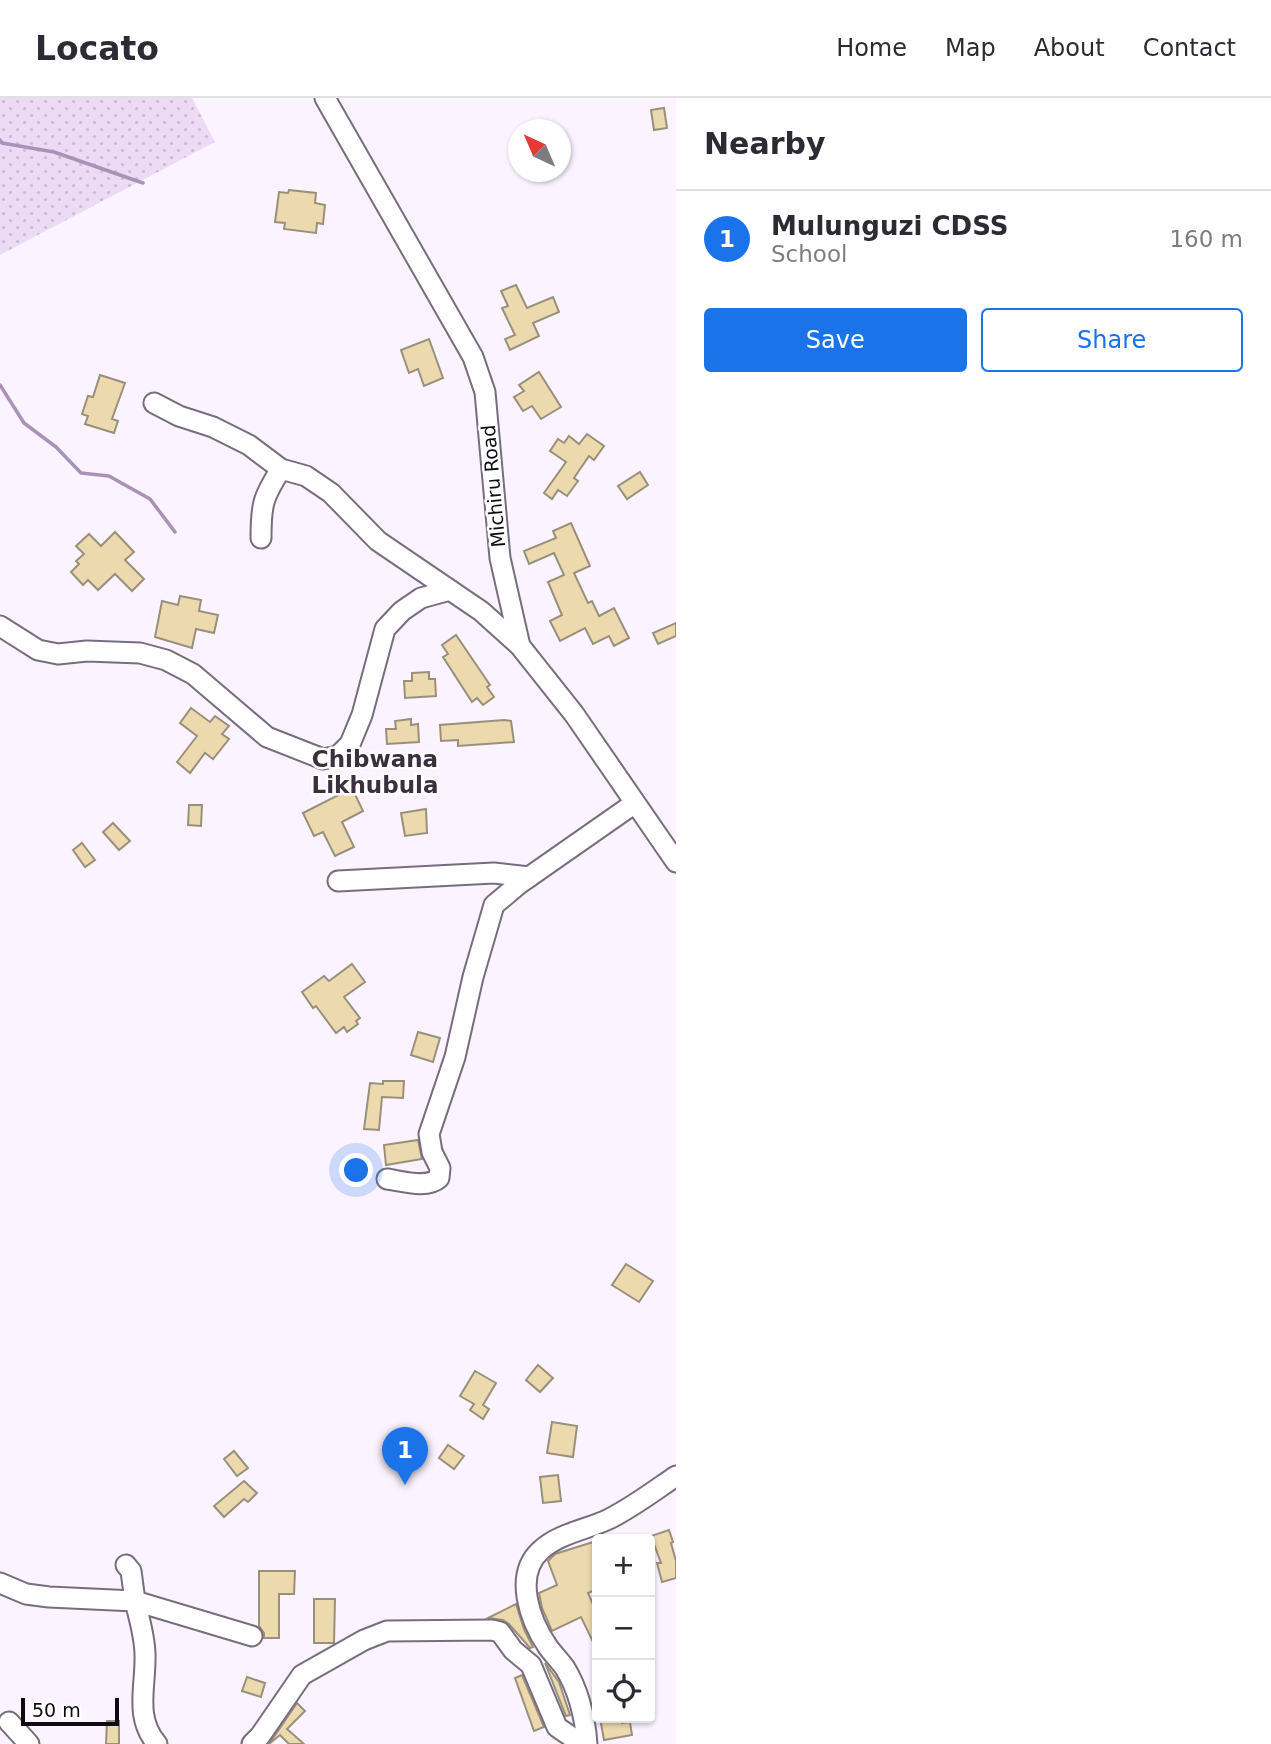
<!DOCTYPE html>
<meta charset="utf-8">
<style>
:root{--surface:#fff;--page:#f2f2f3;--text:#2b2b33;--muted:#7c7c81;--line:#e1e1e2;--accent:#1a73e8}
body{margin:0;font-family:"DejaVu Sans",sans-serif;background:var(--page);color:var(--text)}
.controls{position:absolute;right:21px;bottom:21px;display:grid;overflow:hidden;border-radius:7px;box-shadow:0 2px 5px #0004}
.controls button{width:63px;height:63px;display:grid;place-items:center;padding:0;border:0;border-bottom:2px solid var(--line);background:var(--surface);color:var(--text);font:35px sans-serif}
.compass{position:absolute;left:508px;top:21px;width:63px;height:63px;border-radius:50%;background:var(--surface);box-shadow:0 2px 5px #0004;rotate:316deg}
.scale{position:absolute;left:21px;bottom:18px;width:98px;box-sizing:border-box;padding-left:7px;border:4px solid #0e0a11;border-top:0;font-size:19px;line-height:24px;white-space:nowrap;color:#0e0a11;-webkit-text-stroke:5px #fff;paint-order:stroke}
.you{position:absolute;left:357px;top:1073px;width:24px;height:24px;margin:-18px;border:5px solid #fff;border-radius:50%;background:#1a73e8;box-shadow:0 0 0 10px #1a73e833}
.badge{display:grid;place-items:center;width:46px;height:46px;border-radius:50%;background:var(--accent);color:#fff;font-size:23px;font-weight:700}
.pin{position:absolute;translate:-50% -58px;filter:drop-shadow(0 2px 4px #0008)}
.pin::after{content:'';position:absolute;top:37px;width:24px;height:21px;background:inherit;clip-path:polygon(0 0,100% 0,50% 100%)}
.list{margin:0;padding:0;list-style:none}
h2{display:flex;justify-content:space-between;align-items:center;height:91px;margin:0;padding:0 28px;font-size:30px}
h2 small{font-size:23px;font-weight:400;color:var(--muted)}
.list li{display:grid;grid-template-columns:46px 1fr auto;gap:21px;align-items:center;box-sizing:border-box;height:98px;padding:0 28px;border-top:2px solid var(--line)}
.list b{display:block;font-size:26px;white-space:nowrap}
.list p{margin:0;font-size:23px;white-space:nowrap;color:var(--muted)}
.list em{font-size:23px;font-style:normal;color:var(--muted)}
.actions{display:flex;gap:14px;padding:21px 28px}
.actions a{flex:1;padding:16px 0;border:2px solid var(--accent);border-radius:7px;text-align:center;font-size:24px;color:var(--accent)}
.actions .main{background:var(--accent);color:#fff}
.icon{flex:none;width:38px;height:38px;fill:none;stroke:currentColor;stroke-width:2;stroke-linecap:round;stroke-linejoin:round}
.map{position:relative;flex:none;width:676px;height:1646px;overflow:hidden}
header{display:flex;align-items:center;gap:42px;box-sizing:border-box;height:98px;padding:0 35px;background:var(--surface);border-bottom:2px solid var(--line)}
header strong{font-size:33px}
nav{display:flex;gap:38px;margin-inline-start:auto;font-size:24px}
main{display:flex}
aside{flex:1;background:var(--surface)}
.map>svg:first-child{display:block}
.grass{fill:url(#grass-dots)}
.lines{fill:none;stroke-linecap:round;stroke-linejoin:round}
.stream{stroke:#aa91b7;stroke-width:3.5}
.building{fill:#edd9ae;stroke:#99907c;stroke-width:2}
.minor-casing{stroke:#786d7e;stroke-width:23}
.minor{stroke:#fff;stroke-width:19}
.labels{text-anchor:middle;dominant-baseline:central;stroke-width:5;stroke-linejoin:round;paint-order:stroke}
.street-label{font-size:19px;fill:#0e0a11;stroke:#fff}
.quarter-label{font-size:23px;font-weight:bold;fill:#392f3e;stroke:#fff}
</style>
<header>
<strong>Locato</strong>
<nav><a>Home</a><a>Map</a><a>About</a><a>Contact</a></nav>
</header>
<main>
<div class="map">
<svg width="676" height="1646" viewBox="0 0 676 1646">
<defs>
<pattern id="grass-dots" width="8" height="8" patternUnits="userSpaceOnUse" patternTransform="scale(1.75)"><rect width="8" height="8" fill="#eddbf6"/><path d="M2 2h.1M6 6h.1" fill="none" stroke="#cabbd2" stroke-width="1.8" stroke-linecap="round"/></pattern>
</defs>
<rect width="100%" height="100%" fill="#fbf3ff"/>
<path class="grass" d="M0,0h192l23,44 -215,113z"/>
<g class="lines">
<g class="stream">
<path d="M0,42l2,3 52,9 89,31"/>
<path d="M0,287l24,38 32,24 25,26 28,3 41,23 25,33"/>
</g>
</g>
<g class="building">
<path d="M664,10l3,20 -13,2 -3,-20z"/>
<path d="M289,92l27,3 -1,10 10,2 -2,19 -6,-1 -1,10 -32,-4 1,-6 -10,-1 4,-30 9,1z"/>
<path d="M516,187l11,23 26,-11 6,15 -26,11 6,13 -29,14 -5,-11 10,-4 -13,-27 6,-2 -7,-15z"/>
<path d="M429,241l14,39 -19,8 -6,-17 -9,4 -8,-23z"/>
<path d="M539,274l22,35 -20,12 -9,-13 -9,5 -9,-14 10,-6 -5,-6z"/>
<path d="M100,277l25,8 -13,36 6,2 -4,12 -29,-9 3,-8 -6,-2 6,-18 5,1z"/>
<path d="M587,336l17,12 -10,14 -5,-4 -15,22 4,3 -11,15 -9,-6 -6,9 -8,-6 22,-31 -16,-11 8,-12 6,4 5,-7 10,8z"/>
<path d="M640,374l8,13 -21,14 -9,-13z"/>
<path d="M571,425l19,43 -16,7 14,30 4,-2 7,15 15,-8 15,30 -15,8 -5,-10 -16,8 -8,-16 -25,13 -10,-20 12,-6 -14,-33 16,-7 -10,-22 -25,11 -5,-13 32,-13 -3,-7z"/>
<path d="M115,434l19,20 -9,8 19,19 -12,12 -17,-17 -17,16 -10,-10 -5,5 -12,-13 8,-8 -3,-3 8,-7 -8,-8 13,-12 12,12z"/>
<path d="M180,498l21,4 -2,11 19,4 -4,18 -18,-4 -4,19 -37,-11 7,-36 16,4z"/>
<path d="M676,525v13l-18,8 -5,-11z"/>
<path d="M456,537l34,50 -3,2 7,10 -11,8 -6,-7 -5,4 -29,-45 5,-3 -6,-9z"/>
<path d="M429,574v7h6l1,17 -31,2 -1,-17h8v-8z"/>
<path d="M191,610l19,14 5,-6 14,10 -7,8 7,5 -16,20 -8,-6 -15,20 -13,-11 20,-26 -17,-13z"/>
<path d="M411,621v6l7,-1 1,18 -32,2 -1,-15h10l-1,-8z"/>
<path d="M504,622l7,1 3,21 -56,4v-6l-17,1 -1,-16z"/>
<path d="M352,690l11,23 -21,11 12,25 -19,9 -12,-24 -9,4 -11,-23z"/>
<path d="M189,707h13l-1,21 -13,-1z"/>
<path d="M426,711l1,24 -22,3 -4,-23z"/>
<path d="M113,725l17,18 -11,9 -16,-18z"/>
<path d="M82,745l13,17 -10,7 -12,-17z"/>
<path d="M352,866l13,18 -21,15 16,21 -4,3 2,3 -11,8 -3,-5 -8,6 -20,-27 -3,2 -11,-16 22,-16 5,5z"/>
<path d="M418,934l22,6 -7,24 -22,-7z"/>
<path d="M383,983h21l-1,17 -21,-1 -3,33 -15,-1 6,-46 13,1z"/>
<path d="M418,1042l4,19 -36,6 -2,-20z"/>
<path d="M626,1166l27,17 -14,21 -27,-17z"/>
<path d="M538,1267l15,13 -13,14 -14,-12z"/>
<path d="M475,1273l21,12 -13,22 6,4 -6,10 -13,-9 4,-6 -14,-8z"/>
<path d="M552,1324l25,4 -4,31 -26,-4z"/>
<path d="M448,1347l16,11 -10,13 -15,-11z"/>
<path d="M234,1353l14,17 -11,8 -13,-17z"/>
<path d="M558,1377l3,26 -18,2 -3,-26z"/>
<path d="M244,1383l13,12 -9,9 -4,-3 -20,18 -10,-11z"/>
<path d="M669,1432l4,12 -2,1 5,18v17l-14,4 -5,-19h4l-10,-27z"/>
<path d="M593,1444l4,10v37l-9,4 9,20v37l-16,-33 -29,14 -10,-23 -3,-15 18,-8 -9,-24 7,-7z"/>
<path d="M259,1473h36l-1,23h-15v44h-15v-5l-5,-7z"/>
<path d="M314,1501h21l-1,44h-20z"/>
<path d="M516,1506l8,25 9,18 -3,1 -21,-24 -6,-4 -15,-2z"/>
<path d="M545,1565l14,19 11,33 -4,1z"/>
<path d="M522,1577l22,52 -10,4 -19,-53z"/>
<path d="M247,1579l18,6 -4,14 -19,-6z"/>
<path d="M297,1605l8,8 -18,18 17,15h-15l-9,-9 -11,9z"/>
<path d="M600,1620h21l1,5 8,-1 2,13 -28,5z"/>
<path d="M107,1623h12v23h-13z"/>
</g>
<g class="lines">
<defs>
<g id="minor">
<path d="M325,0l148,259 12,35 15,166 20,88 54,68 102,148"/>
<path d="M154,305l25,13 34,11 36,18 32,24 25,7 25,17 47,48 72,49"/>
<path d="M261,440c0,-34 2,-41 20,-69"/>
<path d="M0,528l38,24 20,4 29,-3 53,2 26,7 27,14 74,63 56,22 15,-3 12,-12 12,-29 23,-86 17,-18 19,-13 29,-8 31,21 39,35"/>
<path d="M338,783l156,-8 35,4"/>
<path d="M387,1081c15,2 40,10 52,-1l1,-10 -8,-16 -3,-18 26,-77 18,-80 21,-72 25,-21 116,-81"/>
<path d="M126,1467l5,6 4,30 117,35"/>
<path d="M0,1485l26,11 23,3 86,4c4,17 10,36 10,54 1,32 -11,62 12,89"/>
<path d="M9,1624l20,22"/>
<path d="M252,1646l8,-8 42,-61 62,-35 23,-9 105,-1 8,2 13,18 18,15 26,62 25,17"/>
<path d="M587,1646c-2,-27 -8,-53 -22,-76 -5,-7 -12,-14 -17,-21 -18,-26 -35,-72 -7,-97 19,-17 45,-20 68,-31 24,-12 45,-28 67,-43"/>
</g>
</defs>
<use href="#minor" class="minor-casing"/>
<use href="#minor" class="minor"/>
</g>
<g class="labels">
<g class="street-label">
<text transform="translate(493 388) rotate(-95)">Michiru Road</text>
</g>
<g class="quarter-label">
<text x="375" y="661">Chibwana<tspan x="375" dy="26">Likhubula</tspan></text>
</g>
</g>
</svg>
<div class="controls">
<button>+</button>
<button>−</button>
<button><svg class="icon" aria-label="locate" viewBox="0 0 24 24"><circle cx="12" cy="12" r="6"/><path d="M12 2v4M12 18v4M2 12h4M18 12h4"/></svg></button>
</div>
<svg class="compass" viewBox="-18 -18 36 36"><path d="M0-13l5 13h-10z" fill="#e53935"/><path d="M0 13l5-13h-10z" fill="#7c7c81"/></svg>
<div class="scale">50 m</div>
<div class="you"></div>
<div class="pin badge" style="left:405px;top:1387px">1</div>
</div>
<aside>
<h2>Nearby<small></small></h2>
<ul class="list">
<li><span class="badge">1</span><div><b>Mulunguzi CDSS</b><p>School</p></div><em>160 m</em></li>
</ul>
<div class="actions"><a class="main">Save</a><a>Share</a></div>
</aside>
</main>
